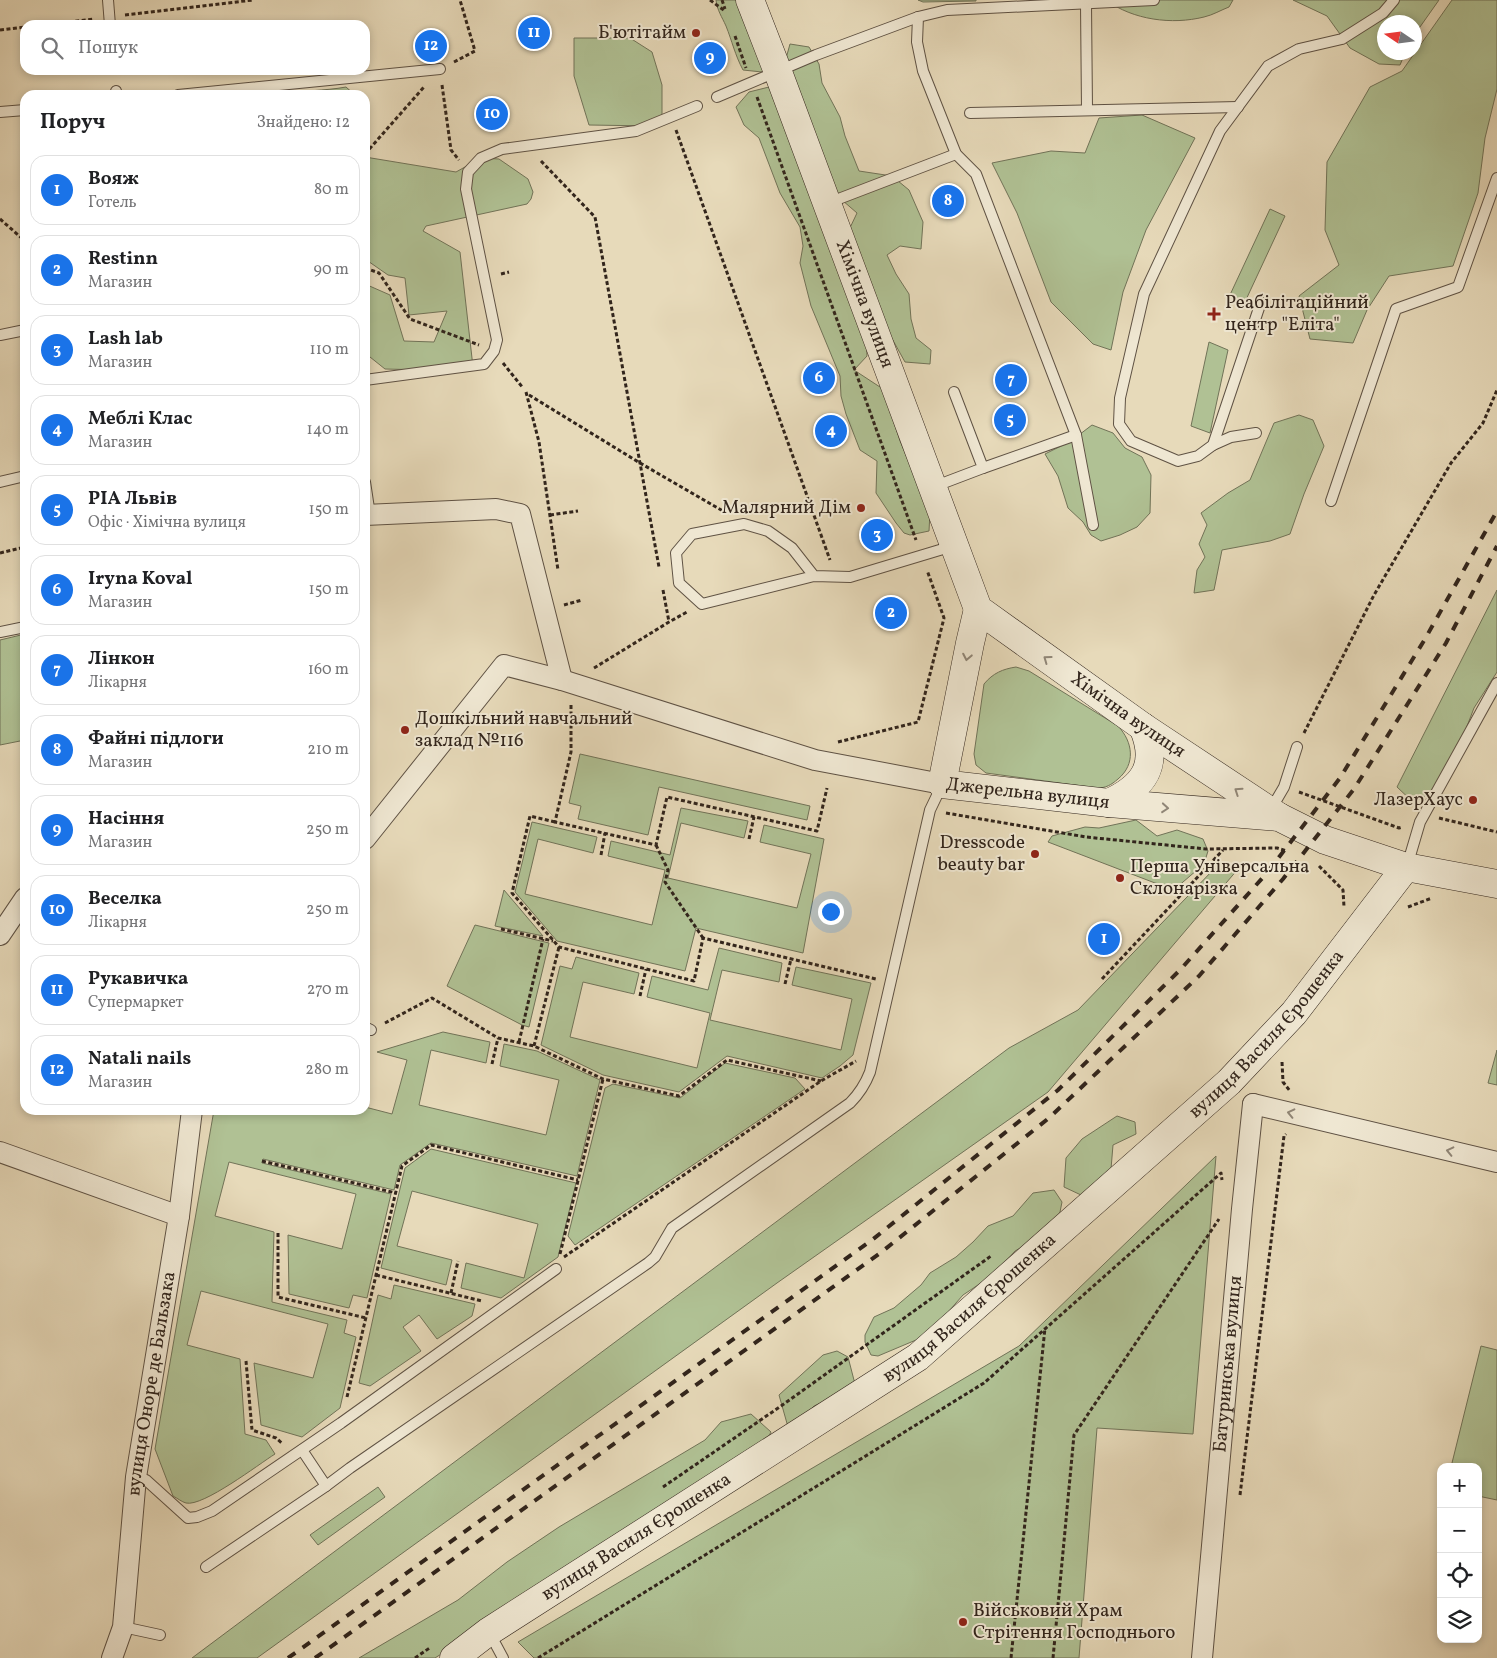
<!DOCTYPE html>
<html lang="uk">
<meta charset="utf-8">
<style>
:root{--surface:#fff;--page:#f2f2f2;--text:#202124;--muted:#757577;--line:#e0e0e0;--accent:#1a73e8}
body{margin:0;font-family:Vollkorn,serif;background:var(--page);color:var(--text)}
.controls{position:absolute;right:15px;bottom:15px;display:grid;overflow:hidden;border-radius:10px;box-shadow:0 2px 8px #0003}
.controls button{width:45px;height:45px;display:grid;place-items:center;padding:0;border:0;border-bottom:1px solid var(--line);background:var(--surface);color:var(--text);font:25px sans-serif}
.compass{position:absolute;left:1377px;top:15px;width:45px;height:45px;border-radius:50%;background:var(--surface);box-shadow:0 2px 8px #0003;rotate:283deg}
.you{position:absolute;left:830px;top:911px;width:18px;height:18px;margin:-12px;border:4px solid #fff;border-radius:50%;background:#1a73e8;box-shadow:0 0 0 8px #1a73e833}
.badge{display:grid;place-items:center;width:32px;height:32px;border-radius:50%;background:var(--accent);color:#fff;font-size:16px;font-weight:700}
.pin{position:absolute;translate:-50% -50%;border:2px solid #fff;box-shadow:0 1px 5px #0006}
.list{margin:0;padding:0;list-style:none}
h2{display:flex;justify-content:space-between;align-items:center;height:65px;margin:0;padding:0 20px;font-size:21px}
h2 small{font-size:16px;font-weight:400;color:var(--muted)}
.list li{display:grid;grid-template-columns:32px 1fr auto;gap:15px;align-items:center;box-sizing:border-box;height:70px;margin:0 10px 10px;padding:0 10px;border:1px solid var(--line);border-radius:15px}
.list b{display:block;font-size:19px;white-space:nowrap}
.list p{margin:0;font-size:16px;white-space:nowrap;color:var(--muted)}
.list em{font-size:16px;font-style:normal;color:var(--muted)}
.icon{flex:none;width:28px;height:28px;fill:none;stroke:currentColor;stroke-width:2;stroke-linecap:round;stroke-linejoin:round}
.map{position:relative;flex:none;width:1497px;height:1658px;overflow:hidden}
.search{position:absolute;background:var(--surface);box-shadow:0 2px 8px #0003;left:20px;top:20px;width:350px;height:55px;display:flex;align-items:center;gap:12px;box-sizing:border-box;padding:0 18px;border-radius:15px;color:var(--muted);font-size:19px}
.panel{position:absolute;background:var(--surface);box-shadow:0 2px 8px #0003;left:20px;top:90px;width:350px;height:1025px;border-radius:15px}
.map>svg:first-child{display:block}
.green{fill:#b0c194;stroke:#717358}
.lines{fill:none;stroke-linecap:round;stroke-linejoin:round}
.lane-casing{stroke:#5f5244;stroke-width:12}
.street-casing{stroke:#5f5244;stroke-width:22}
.secondary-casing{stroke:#32251c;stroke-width:29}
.path{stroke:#32251c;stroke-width:3;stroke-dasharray:4 2.5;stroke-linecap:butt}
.lane{stroke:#efe7d2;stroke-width:10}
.street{stroke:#efe7d2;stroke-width:20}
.secondary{stroke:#efe7d2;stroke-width:28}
.rail{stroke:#32251c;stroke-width:4;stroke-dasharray:9 9;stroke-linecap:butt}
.oneway{stroke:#908677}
.poi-dot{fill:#8f2418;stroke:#efe7d2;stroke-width:2}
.labels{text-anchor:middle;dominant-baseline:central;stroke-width:4;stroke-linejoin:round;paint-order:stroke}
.poi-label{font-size:19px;fill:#32251c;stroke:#efe7d2;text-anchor:end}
.street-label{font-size:19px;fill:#32251c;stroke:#efe7d2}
</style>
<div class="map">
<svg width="1497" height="1658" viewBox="0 0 1497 1658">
<rect width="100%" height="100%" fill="#e7daba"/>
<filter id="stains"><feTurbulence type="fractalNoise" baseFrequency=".004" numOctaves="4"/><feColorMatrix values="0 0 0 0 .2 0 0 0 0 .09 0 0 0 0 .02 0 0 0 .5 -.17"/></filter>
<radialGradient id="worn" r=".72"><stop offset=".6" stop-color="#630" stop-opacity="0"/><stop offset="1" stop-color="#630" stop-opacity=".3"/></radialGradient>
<g class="green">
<path d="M716,0h29l21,61 -4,11 -19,-2c-8,-15 -11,-29 -17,-44 -4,-9 -9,-16 -10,-26z"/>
<path d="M918,0h58v1l-53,1z"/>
<path d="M1106,0h127l-4,7c-8,3 -16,8 -25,10 -32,8 -71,3 -98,-17z"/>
<path d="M1293,0h146l-24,34 -1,-12h-30v30l21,1 -5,12 -21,-1 -29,-16 -23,-32z"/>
<path d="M1452,0h45v89l-12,49 -7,55 -25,73 -64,10 -22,34 -14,33 -43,-4 -11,-43 40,-31 -14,-35 2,-68 43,-75 32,-16z"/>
<path d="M574,38h56l22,14 10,33v30l-10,11 -63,-1 -15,-49z"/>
<path d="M790,44l19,3 10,17 3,19 18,34 5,19 14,35 33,5 17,14 14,32 -2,27 -21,-3 -13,9 9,19 13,20 2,25 5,19 15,12 -1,14 -25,-2 -20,-36 -37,-94 9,-19 -22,-19 -50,-132z"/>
<path d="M346,87l9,8h-74c21,-5 44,-4 65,-8z"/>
<path d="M769,87l13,25 84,224 1,20 -13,14 29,19 17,52 30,71 -1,19 -19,4 -6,-2 -8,-10 -20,-30 1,-32 -17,-11 -14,-36 -5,-18 -1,-20 -29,-70 -11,-43 3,-17 -3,-19 -20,-34 -21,-55 -15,-13 -8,-18 13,-15z"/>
<path d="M1142,115l53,23 -49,92 -23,62 -12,58 -18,-6 -42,-42 -34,-89 -25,-50 59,-12 34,2 14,-35z"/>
<path d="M365,157l91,15 25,-14 18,1 29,20 5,13 -2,7 -4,5 -101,22 -3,5 37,21 13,115 -5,4 -83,-2 -20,-16v-69l25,11 14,46 30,1 13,-31 -38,4 -4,-37 -17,-3 -23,-16z"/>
<path d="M1270,209l15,7 -41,88 -15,-7z"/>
<path d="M1209,342l19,8 -18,83 -19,-7z"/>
<path d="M1299,415l14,5 11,26 -20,48 -14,40 -20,7 -48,9 -8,40 -20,3 3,-23 8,-13 -6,-13 8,-19 -6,-12 27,-20 22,-13 24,-57z"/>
<path d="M1092,425l21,8 12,15 17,9 9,18 -1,38 -13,14 -17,8 -19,6 -10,-6 -8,-13 -15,-14 -10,-32 -13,-22 26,-13z"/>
<path d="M1497,590v82l-23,36 -18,47 -17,32 -25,16 -17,-16z"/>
<path d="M25,634v106l-25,5v-105z"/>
<path d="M1016,667l13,4 89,55c15,16 18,38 0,53 -7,6 -12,9 -21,9l-111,-15 -10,-8 -2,-11 10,-70c9,-11 19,-15 32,-17z"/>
<path d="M580,754l230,52 -3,14 -148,-33 -11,48 -70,-16 3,-13 -12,-3z"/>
<path d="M681,808l67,13 -4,17 -63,-15 -13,55 129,30 14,-54 -51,-12 4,-17 60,14 -21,114 -107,-25 -11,43 -128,-30 -42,-49 17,-70 65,15 -4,16 -55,-14 -13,55 127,31 13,-55 -57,-14 3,-15 59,14z"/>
<path d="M1136,820l21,16 20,-6 26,9 5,12 -4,13 -28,24 -21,-5 -107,-41 4,-6 33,-9 14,1z"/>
<path d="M1214,869h24l-190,223 -271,191 -520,375h-65l817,-610 69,-38z"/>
<path d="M504,890l39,46 -48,-10z"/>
<path d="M475,925l74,18 -20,84 -7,-2 -75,-39z"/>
<path d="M719,948l63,15 -3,19 -57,-12 -12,50 131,30 11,-51 -60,-14 4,-18 75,16 -18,72 -13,11 -18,12 -95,-22 -48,36 -76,-17 -62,-30 19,-79 12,3 4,-12 63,16 -5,21 -51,-12 -13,55 127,31 13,-55 -63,-16 5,-21 56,14z"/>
<path d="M443,1032l47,10 -4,21 -55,-13 -12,55 127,30 13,-55 -59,-14 4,-22 33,7 63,29 -23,96 -146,-33 -31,22 -6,25 -131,-31 -1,4 129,31 -24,104 -14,-3 -4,13 -60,-14 -1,-59 54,14 14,-55 -127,-32 -14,54 59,16 -2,70 75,18 -3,13 12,4 -16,71 -38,29 -41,-12 -7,-62 59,15 15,-54 -127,-33 -14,54 53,14 5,75 21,6 9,14c-16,10 -72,53 -89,49 -4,-1 -9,-5 -13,-7l-18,-47 59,-339h151v-3l27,7 15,-54 -30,-8z"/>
<path d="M1497,1050v35l-9,-2z"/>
<path d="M725,1063l70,15 10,11 -230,156 -7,-9 37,-148 8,-4 67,14z"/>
<path d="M1117,1116l18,6 1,12 -23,11 -2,24 -30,26 -17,-8 2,-29 16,-19z"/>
<path d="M431,1149l145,34 -18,74 -57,41 -40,-10 5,-25 58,15 14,-54 -126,-33 -15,55 55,14 -6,25 -65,-17 24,-100z"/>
<path d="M1216,1156l-23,278 -96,-6 -18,230h-545l-16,-16 501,-296z"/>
<path d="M1054,1190l8,12 -5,25 -42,24 -22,24 -30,20 -29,33 -18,12 -38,16 -7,-1 -6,-13v-7l9,-18 20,-9 27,-23 9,-12 26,-16 17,-15 15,-16 25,-10 20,-23z"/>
<path d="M394,1285l81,19 -3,12 -35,23 -18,-24 -16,12 18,24 -51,35 -11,-3 19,-88 13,4z"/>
<path d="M1481,1346l16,4v150l-19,-4v-29h-27z"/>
<path d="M837,1351l11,6 7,27 -17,11 -24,11 -20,20 -6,1 -9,-32 44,-40z"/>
<path d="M751,1414l20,18 -5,10 -331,216h-76l99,-58 49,-38 52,-35 146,-87 16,-18z"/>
<path d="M378,1487l7,10 -67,48 -8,-10z"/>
</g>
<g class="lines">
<defs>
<g id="lane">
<path d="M108,0l2,25"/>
<path d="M1086,4l1,106"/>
<path d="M116,91l1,4"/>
<path d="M178,95l262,-26"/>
<path d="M717,97l99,-42 102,-38"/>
<path d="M0,112l25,-2"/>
<path d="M970,113l268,-6"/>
<path d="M828,203l128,-49"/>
<path d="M1261,302l-48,143 -15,11 -20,5 -47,-20 -12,-17 1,-26 24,-104 76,-163 48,-65 31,-17 43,-10 41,-26 11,-13"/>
<path d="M0,335l25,-5"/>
<path d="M365,380l119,-16 10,-13 3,-11 -31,-151 2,-17 13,-14 21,-9 134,-18 61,-25"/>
<path d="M1213,445l18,-8 25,-4"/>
<path d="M983,468l93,-33"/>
<path d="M0,482l25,-6"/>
<path d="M365,482l5,33"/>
<path d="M933,487l50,-19 -29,-76"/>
<path d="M1331,501l65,-192 62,-22 39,-109"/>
<path d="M1093,525l-17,-90 -100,-261 -20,-20 -33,-83 -6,-29 1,-25 29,-7 207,-10"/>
<path d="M814,576l-22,-28 -24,-17 -24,-7 -52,10 -16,19 3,30 23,21 112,-28 36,1 103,-31"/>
<path d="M0,632l25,-5"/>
<path d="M1270,811l14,-24 13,-40"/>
<path d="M1407,866l13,-44 77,-139"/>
<path d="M365,1027l6,3"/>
<path d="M136,1477l10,3 42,38 9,-1 15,-6 129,-88 215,-154"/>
<path d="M326,1486l24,-18 298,-205 7,-6 17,-29 178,-125c10,-10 15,-18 20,-31l60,-262 12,-25"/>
<path d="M206,1567l120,-81 -24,-36"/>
<path d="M123,1627l37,8"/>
<path d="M489,1632l14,26"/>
</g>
<g id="street">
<path d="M365,515l131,-6 24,5 42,166"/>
<path d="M365,839l139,-174 58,15 253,80 127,24"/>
<path d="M0,935l25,-37"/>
<path d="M1253,1104l244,58"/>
<path d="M0,1152l179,64"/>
<path id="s1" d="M112,1658l11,-31 13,-150 43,-261 13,-106"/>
<path id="s2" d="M1202,1658l40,-449 11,-105"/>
</g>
<g id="secondary">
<path id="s3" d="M750,0l28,72 200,537 165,118 136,90"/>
<path id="s4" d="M978,609l-8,34 -28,141 167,19 170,14 46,23 81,27 91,17"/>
<path d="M1109,803c34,-16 51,-37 34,-76"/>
<path id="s5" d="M454,1658l34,-26 430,-275 311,-275 65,-69 112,-146"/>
</g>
</defs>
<use href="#lane" class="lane-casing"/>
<use href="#street" class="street-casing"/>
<use href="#secondary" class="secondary-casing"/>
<g class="path">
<path d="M710,0l15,11"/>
<path d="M722,0l3,9"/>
<path d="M125,15l128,-15"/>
<path d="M43,25l51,-6"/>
<path d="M0,30l25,-3"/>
<path d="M735,36l11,32"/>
<path d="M454,62l21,-11 -15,-51"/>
<path d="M442,85l9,65 8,10"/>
<path d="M757,97l159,443"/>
<path d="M676,130l154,430"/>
<path d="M365,154l59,-67"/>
<path d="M541,161l54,56 64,350"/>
<path d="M0,219l25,22"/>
<path d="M365,268l14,5 31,46 69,26"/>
<path d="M501,274l8,-2"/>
<path d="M503,363l20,25"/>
<path d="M526,392l13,50 19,128"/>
<path d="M529,395l111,68 83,48"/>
<path d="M550,515l28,-4"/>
<path d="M0,553l25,-6"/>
<path d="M663,590l6,32"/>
<path d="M564,605l18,-5"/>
<path d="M594,668l75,-46 18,-10"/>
<path d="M571,705v47l-16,70 101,23 11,-48 150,34 10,-43"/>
<path d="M1304,733l70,-138 77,-132 32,-40 14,-33"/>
<path d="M838,742l80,-20 26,-104 -17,-48"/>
<path d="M1299,792l100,36 3,-1"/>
<path d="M946,813l140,24 120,12 71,-1 10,3"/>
<path d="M1439,818l58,14"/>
<path d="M555,822l-25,-6 -18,77 47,54 135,34 9,-43 173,41"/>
<path d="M749,839l5,-22"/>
<path d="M656,845l12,25 -3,12 38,56"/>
<path d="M601,855l4,-22"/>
<path d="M1319,866l24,24 1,17"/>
<path d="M1408,907l24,-9"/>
<path d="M501,929l52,12"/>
<path d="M1102,979l121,-129"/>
<path d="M785,984l6,-25"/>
<path d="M640,996l6,-27"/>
<path d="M385,1023l47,-25 66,40 36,8 69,33 76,17 48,-36 94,21"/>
<path d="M519,1042l24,-103"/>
<path d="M534,1046l25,-99"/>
<path d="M1282,1062l1,20 7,9"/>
<path d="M492,1064l6,-26"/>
<path d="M262,1161l134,32"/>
<path d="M278,1233v64l88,21"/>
<path d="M560,1254l43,-175"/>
<path d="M564,1257l257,-176 35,-20"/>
<path d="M376,1275l106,26"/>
<path d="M451,1293l7,-32"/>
<path d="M246,1361l6,69 24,8 7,6"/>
<path d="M347,1397l55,-231 29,-21 147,35"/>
<path d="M663,1487l118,-81 210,-150"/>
<path d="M1240,1495l44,-359 2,-2"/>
<path d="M415,1658l16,-11"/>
<path d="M538,1658l446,-275 237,-210 1,7"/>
<path d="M1011,1658l34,-330"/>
<path d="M1053,1658l21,-223 145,-216"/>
</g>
<use href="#lane" class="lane"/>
<use href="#street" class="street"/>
<use href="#secondary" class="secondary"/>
<g class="rail">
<path d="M288,1658l584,-418 186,-150 122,-120 86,-96 74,-96 85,-139 72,-128"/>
<path d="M315,1658l564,-404 170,-136 150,-142 84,-97 71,-90 92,-146 51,-97"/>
</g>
</g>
<defs><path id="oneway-chevron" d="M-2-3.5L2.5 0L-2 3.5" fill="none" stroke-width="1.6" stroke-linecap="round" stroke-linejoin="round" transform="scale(1.25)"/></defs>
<g class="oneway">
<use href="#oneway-chevron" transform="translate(967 657) rotate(101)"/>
<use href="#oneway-chevron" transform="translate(1047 659) rotate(-144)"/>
<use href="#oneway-chevron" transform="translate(1238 791) rotate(-146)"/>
<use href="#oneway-chevron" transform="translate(1165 808) rotate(5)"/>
<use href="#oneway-chevron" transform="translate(1291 1113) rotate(-167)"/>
<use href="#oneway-chevron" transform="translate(1450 1151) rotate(-167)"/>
</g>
<g class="poi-dot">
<circle cx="696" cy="33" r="5"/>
<path d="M1211.5 306.5h5v5h5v5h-5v5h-5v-5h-5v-5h5z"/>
<circle cx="861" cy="508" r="5"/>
<circle cx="405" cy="730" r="5"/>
<circle cx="1473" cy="800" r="5"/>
<circle cx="1035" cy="854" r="5"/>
<circle cx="1120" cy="878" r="5"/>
<circle cx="963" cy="1622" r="5"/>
</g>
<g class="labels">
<g class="poi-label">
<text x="686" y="33">Б'ютітайм</text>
<text x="1225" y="303" text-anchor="start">Реабілітаційний<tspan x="1225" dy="22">центр "Еліта"</tspan></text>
<text x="851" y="508">Малярний Дім</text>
<text x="415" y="719" text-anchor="start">Дошкільний навчальний<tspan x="415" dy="22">заклад №116</tspan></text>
<text x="1463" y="800">ЛазерХаус</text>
<text x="1025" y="843">Dresscode<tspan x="1025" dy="22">beauty bar</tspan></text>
<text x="1130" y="867" text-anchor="start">Перша Універсальна<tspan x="1130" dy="22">Склонарізка</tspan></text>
<text x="973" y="1611" text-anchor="start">Військовий Храм<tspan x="973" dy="22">Стрітення Господнього</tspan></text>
</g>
<g class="street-label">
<text stroke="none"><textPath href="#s3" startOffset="325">Хімічна вулиця</textPath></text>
<text stroke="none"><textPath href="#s3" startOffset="834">Хімічна вулиця</textPath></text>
<text stroke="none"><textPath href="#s4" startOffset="265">Джерельна вулиця</textPath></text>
<text stroke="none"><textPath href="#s5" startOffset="1029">вулиця Василя Єрошенка</textPath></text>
<text stroke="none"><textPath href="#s5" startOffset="624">вулиця Василя Єрошенка</textPath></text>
<text stroke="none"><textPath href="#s2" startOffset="295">Батуринська вулиця</textPath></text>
<text stroke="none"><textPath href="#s1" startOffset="278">вулиця Оноре де Бальзака</textPath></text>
<text stroke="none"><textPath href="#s5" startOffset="219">вулиця Василя Єрошенка</textPath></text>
</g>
</g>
<rect width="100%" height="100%" filter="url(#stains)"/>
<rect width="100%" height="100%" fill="url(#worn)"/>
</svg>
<div class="controls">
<button>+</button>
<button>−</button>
<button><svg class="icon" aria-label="locate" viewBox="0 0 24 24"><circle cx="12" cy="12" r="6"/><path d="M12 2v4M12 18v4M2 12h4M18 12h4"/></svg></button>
<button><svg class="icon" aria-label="layers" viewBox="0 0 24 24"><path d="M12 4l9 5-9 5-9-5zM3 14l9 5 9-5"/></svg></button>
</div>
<svg class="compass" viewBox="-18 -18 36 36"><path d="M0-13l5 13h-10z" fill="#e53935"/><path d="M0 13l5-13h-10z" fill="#757577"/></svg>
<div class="you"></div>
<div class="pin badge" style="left:1104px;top:939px">1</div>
<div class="pin badge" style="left:891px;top:613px">2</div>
<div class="pin badge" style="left:877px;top:535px">3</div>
<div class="pin badge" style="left:831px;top:431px">4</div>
<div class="pin badge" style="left:1010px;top:420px">5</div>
<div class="pin badge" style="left:819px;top:378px">6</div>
<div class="pin badge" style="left:1011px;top:380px">7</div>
<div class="pin badge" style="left:948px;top:201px">8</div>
<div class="pin badge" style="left:710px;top:58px">9</div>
<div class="pin badge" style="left:492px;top:114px">10</div>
<div class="pin badge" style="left:534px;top:33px">11</div>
<div class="pin badge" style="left:431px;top:46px">12</div>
<div class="search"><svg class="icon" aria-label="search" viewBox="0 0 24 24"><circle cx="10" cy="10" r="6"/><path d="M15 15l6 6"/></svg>Пошук</div>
<section class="panel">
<h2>Поруч<small>Знайдено: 12</small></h2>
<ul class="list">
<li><span class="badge">1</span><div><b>Вояж</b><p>Готель</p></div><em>80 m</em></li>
<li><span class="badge">2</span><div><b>Restinn</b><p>Магазин</p></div><em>90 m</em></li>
<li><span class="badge">3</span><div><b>Lash lab</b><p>Магазин</p></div><em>110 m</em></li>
<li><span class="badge">4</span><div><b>Меблі Клас</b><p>Магазин</p></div><em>140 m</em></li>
<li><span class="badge">5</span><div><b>РІА Львів</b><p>Офіс · Хімічна вулиця</p></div><em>150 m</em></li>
<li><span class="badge">6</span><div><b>Iryna Koval</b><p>Магазин</p></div><em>150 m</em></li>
<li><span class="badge">7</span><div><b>Лінкон</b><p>Лікарня</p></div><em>160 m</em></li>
<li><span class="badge">8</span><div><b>Файні підлоги</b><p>Магазин</p></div><em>210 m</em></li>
<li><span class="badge">9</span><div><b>Насіння</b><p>Магазин</p></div><em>250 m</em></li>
<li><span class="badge">10</span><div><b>Веселка</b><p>Лікарня</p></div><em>250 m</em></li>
<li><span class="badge">11</span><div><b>Рукавичка</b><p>Супермаркет</p></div><em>270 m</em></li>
<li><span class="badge">12</span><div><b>Natali nails</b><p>Магазин</p></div><em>280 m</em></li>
</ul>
</section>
</div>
